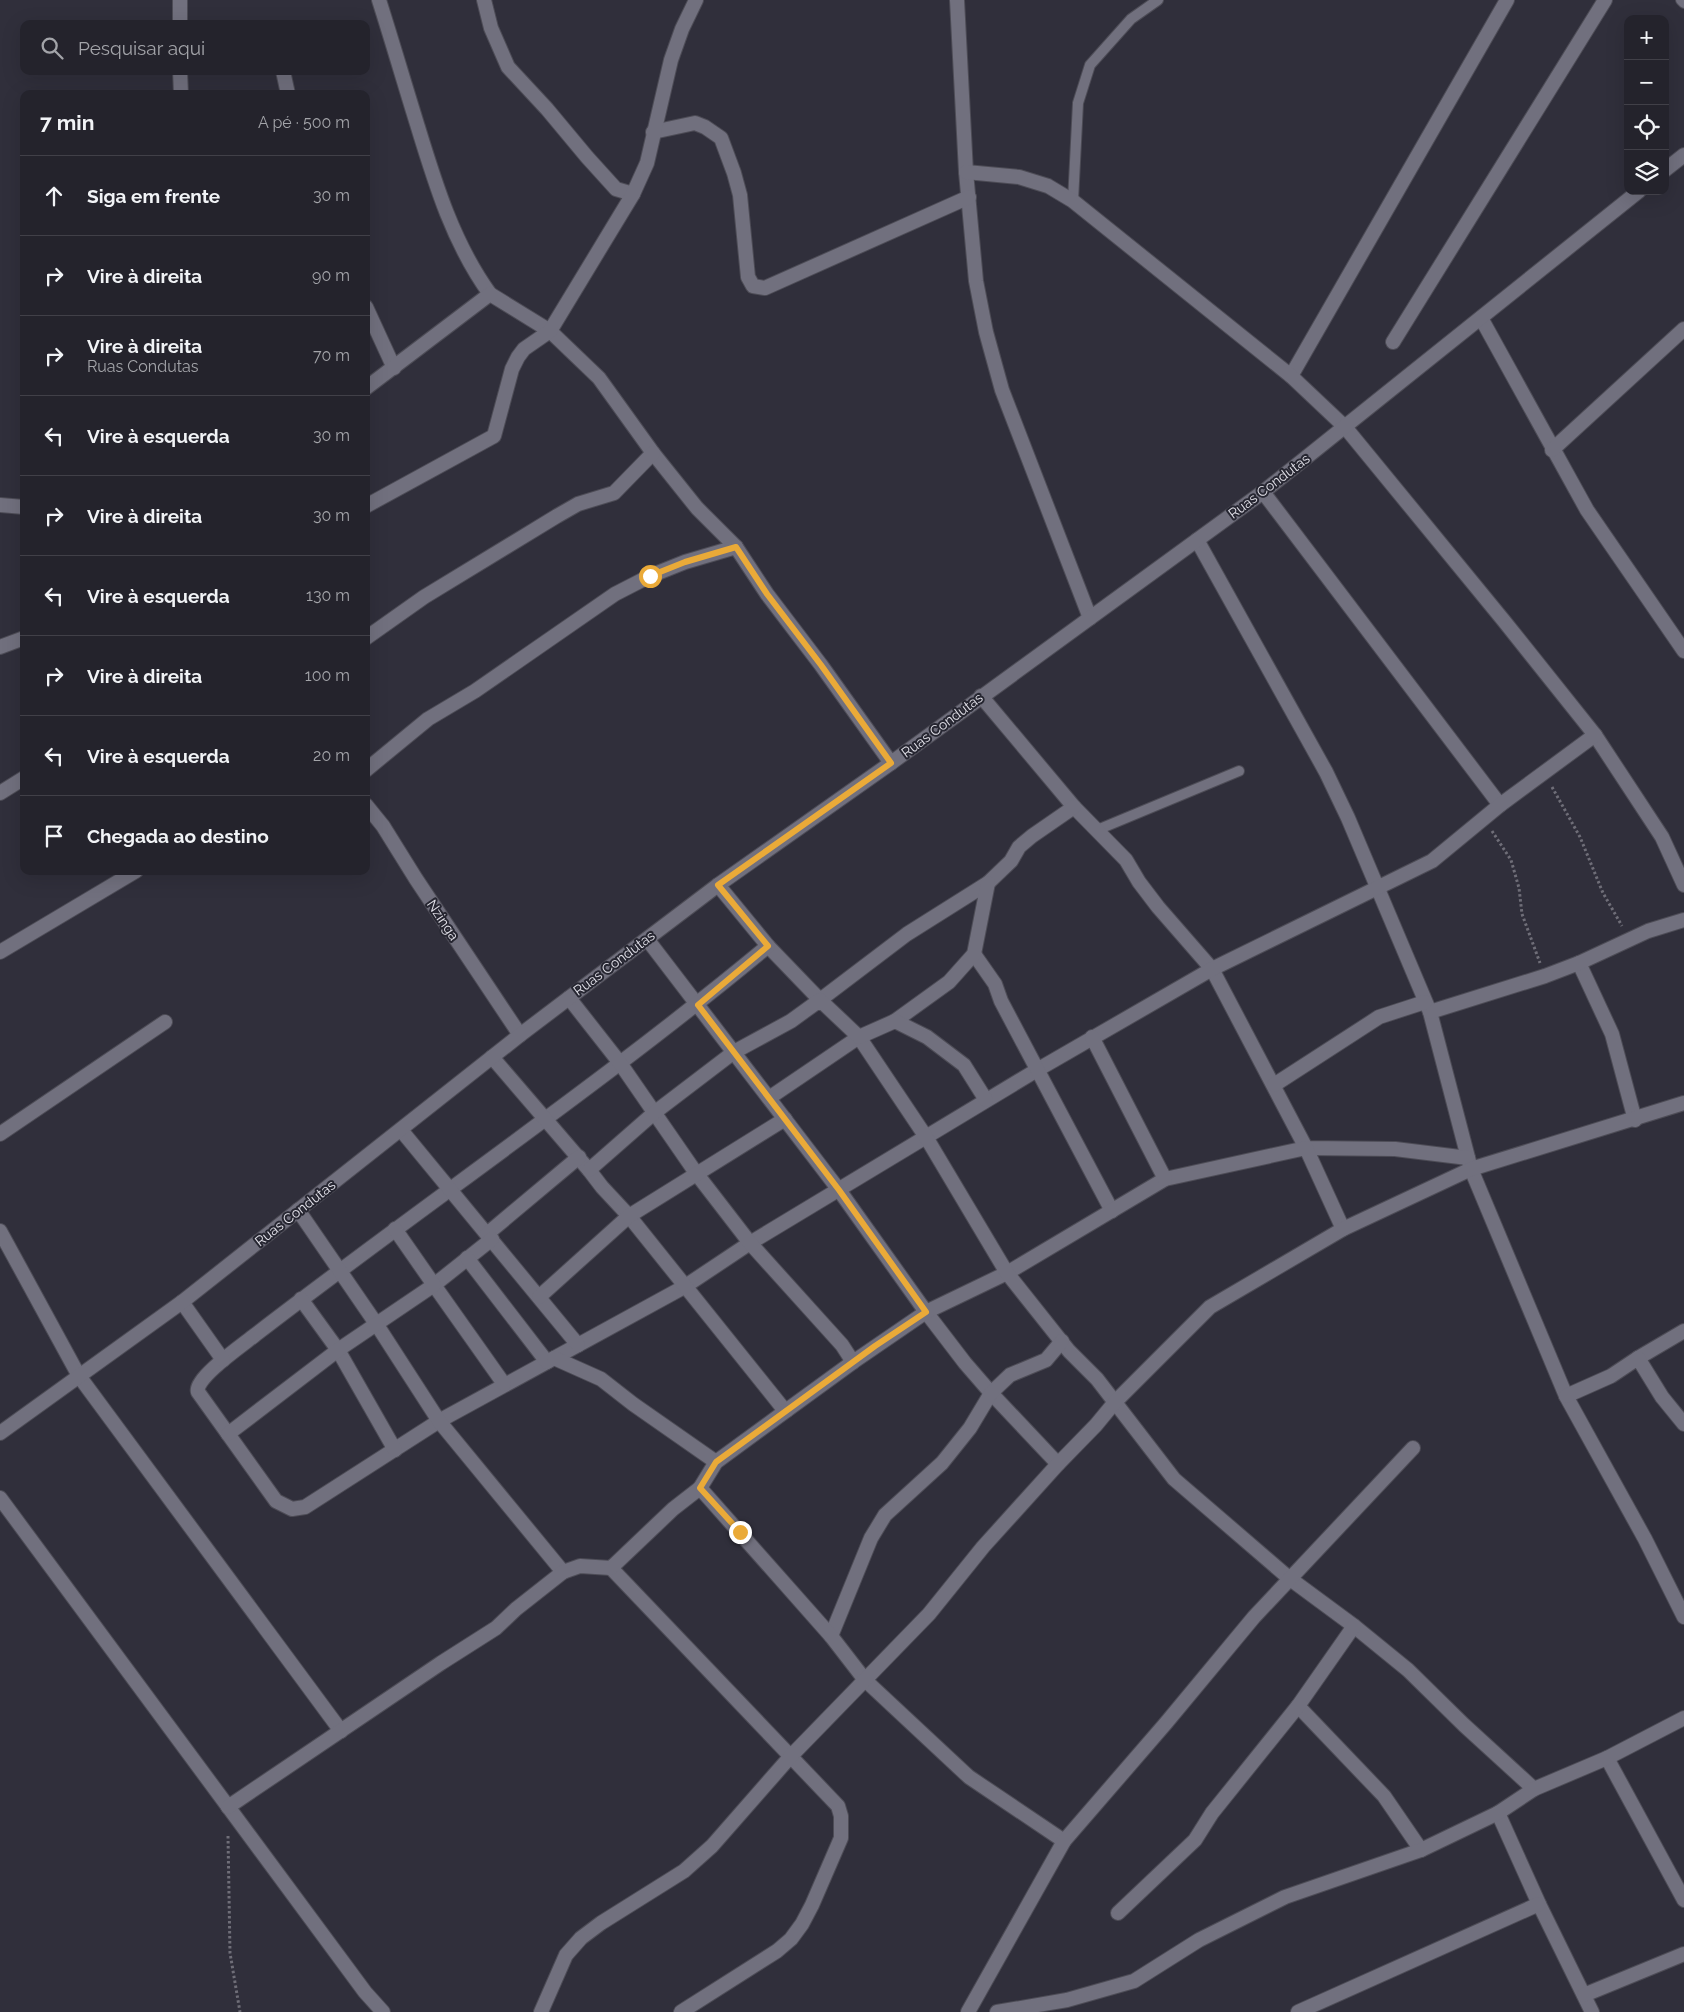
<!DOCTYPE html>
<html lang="pt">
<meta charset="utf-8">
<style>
:root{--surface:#24232c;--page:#302f38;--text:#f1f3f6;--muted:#a3a4a9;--line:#414048}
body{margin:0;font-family:Raleway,sans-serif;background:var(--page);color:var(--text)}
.controls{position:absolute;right:15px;top:15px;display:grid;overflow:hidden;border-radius:10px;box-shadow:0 5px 20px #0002}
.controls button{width:45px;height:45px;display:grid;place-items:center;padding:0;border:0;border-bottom:1px solid var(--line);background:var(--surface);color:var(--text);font:25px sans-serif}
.stop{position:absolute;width:15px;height:15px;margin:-11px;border:4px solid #eaaa38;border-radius:50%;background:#fff}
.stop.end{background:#eaaa38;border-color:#fff;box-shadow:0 1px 5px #0008}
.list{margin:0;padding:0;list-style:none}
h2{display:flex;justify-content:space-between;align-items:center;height:65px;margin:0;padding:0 20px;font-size:21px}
h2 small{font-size:16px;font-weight:400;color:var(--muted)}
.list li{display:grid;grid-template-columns:32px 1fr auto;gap:15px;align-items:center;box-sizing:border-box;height:80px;padding:0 20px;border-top:1px solid var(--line)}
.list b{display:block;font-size:19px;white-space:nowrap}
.list p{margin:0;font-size:16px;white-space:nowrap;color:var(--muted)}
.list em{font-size:16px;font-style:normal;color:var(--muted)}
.icon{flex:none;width:28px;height:28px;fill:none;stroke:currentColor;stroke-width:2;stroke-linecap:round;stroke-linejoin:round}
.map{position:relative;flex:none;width:1684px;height:2012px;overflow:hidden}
.search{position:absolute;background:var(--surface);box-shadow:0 5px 20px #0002;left:20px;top:20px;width:350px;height:55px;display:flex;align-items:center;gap:12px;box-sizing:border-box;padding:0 18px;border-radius:10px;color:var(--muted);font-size:19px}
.panel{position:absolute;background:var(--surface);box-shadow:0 5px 20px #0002;left:20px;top:90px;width:350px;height:785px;border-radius:10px}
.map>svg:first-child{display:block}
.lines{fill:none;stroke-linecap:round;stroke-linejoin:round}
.service-casing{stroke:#4d4c56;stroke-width:12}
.minor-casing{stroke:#4d4c56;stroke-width:16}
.tertiary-casing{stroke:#4d4c56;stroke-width:16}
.path{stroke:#6f6e78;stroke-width:3;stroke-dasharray:2.5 2.5;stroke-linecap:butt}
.service{stroke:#71707e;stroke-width:10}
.minor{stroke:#71707e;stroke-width:14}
.tertiary{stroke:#71707e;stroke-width:14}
.route{stroke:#eaaa38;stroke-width:6}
.labels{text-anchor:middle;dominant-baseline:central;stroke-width:4;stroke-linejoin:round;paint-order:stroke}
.street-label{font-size:14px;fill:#e4e3eb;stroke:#262631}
</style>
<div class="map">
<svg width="1684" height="2012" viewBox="0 0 1684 2012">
<rect width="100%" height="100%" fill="#302f3b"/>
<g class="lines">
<defs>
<g id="service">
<path d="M1681,0l3,3"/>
<path d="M1073,201l5,-98 12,-38 41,-46 27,-19"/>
<path d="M1097,830l142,-59"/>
</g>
<g id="minor">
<path d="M379,0c13,41 25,82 38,124 18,59 36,119 73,170"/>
<path d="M484,0l7,28 17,39 39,42 40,48 29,32 17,5"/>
<path d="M957,0l9,172 10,109 10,51 16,58 88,228"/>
<path d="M180,24v-24"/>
<path d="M180,71l1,23"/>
<path d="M283,71l5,23"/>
<path d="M653,132l42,-9 10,4 16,11 13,35 6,22 8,82 5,9 12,2 204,-91"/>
<path d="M366,307l28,61"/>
<path d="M1481,318l106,192 97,141"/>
<path d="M1393,342l212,-342"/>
<path d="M1291,376l216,-376"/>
<path d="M366,388l124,-94 60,37 49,47 54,75 44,55 39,39 31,47 54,71 70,98"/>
<path d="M1552,450l132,-121"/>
<path d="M1263,492l237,313"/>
<path d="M0,505l24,2"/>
<path d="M366,506l128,-70 18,-67 6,-12 6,-8 26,-18 83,-137 14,-31 24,-103 11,-31 14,-29"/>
<path d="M1197,540l129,232 22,46 82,194 41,157 95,227 79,143 39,78"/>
<path d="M366,638l58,-41 133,-81 21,-12 36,-11 39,-40"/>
<path d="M0,647l24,-9"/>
<path d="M981,696l93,111 52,53 13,22 19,25 54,62 94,179 89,1 73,9"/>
<path d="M1595,735l67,102 22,48"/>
<path d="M366,770l62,-51 47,-28 140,-97 35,-18 35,-14 51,-15"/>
<path d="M0,793l24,-15"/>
<path d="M366,805l17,21 33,53 104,156"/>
<path d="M718,885l50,61 52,54 87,-66 81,-51 23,-22 8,-14 13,-11 42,-29"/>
<path d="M647,939l192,251 87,122 39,51 26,30 67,71"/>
<path d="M768,946c-165,137 -343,258 -513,389 -11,9 -62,44 -57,57l78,109 16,8 13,-2 134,-86 245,-134 66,-44 287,-173 175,-101 220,-108 68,-56 95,-70 -91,-114 -159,-194 -54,-51 -218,-175 -25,-15 -29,-9 -53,-5"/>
<path d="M0,952l136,-81"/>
<path d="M974,954l21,30 6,17 111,210"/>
<path d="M1579,963l33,71 23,86"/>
<path d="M569,998l51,65 76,110 54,70 92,102 11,17 73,-50 81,-39 158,-94 141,-31 37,81"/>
<path d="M1430,1012l115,-36 34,-13 69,-32 36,-11"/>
<path d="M895,1021l54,-39 25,-28 14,-71"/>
<path d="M1092,1037l73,142"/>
<path d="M492,1057l97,113 13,17 27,29 153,191 5,3 -71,52 -16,26"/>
<path d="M1274,1085l105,-68 46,-15"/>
<path d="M769,1098l90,-61 67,100 81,136 62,78 28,28 77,100 115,99 65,48 54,44 56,55 70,64"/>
<path d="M401,1130l177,215"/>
<path d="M0,1134l165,-112"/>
<path d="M589,1170l65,-57 80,-61 57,-31 29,-21 39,37 36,-16 32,16 37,28 22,35"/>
<path d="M298,1210l79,115 62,96 124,151"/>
<path d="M0,1231l79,145 262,355"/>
<path d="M487,1234l92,-77"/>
<path d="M492,1239l-58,46 70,99"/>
<path d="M467,1258l80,104"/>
<path d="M539,1297l90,-81 156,-97"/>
<path d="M301,1299l37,51 57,100"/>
<path d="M182,1302l41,58"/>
<path d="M554,1358l47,21 32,25 83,58"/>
<path d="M1638,1358l46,-27"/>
<path d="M1566,1396l45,-20 27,-18 24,39 22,27"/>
<path d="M787,1410l66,-48"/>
<path d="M228,1434l110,-84 96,-65 -39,-56"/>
<path d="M0,1498l365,494 18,20"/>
<path d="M611,1568l227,238 3,10v22l-29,67 -10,19 -11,15 -14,12 -96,61"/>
<path d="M831,1636l40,-98 14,-23 57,-52 28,-35 21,-35 19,-18 36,-15 16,-19"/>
<path d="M1298,1706l86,90 37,54"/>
<path d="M1607,1758l77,142"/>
<path d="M228,1807l213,-144 55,-35 20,-19 47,-37 17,-6 31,2 62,-59 27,-21 131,148 34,44 104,97 95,64"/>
<path d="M1498,1813l41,91 53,108"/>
<path d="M1118,1913l77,-73 17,-27 86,-107 56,-80"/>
<path d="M1584,1995l100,-41"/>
<path d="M541,2012l25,-57 15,-17 20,-15 83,-52 28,-25 78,-89 139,-143 54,-67 75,-83 38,-39 19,-23 95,-95 133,-78 128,-60 213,-66"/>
<path d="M968,2012l96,-171 102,-118 88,-106 159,-169"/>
<path d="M997,2012l70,-12 67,-19 65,-41 86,-43 136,-47 77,-37 36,-24 73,-31 77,-40"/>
<path d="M1298,2012l241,-108"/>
</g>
<g id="tertiary">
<path d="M1665,170l19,-15"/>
<path d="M0,1433l182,-131 338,-267 198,-150 173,-122 372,-271 376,-301"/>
</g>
</defs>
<use href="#service" class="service-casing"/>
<use href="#minor" class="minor-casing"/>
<use href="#tertiary" class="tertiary-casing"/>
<g class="path">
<path d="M1552,787l28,50 23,56 19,33"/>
<path d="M1492,831l19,29 8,28 3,26 18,49"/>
<path d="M228,1836l2,117 10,59"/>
</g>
<use href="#service" class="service"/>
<use href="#minor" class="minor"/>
<use href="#tertiary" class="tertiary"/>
</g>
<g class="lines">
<path class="route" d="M650,576l35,-14 51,-15 31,47 54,71 70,98 -173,122 50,61 -70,59 141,185 87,122 -51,34 -159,116 -16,26 40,44"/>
</g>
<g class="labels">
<g class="street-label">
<text transform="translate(1269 486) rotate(-37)">Ruas Condutas</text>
<text transform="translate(942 725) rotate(-37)">Ruas Condutas</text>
<text transform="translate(443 920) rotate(56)">Nzinga</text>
<text transform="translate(614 963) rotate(-37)">Ruas Condutas</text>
<text transform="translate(295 1213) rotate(-38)">Ruas Condutas</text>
</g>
</g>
</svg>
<div class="controls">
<button>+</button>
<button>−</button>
<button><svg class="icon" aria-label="locate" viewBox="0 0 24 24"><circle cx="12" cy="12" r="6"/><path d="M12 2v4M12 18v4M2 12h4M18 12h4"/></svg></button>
<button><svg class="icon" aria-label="layers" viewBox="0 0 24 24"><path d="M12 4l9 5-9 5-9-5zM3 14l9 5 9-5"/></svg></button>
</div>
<div class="stop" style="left:650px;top:576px"></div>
<div class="stop end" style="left:740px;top:1532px"></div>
<div class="search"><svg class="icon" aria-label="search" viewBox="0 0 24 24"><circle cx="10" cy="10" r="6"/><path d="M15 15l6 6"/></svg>Pesquisar aqui</div>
<section class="panel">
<h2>7 min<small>A pé · 500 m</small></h2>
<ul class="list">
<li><svg class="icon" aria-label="ahead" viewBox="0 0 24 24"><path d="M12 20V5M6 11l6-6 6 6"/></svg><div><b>Siga em frente</b></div><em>30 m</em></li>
<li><svg class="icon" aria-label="right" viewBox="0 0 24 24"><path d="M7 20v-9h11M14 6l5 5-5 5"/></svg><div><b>Vire à direita</b></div><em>90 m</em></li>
<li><svg class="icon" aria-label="right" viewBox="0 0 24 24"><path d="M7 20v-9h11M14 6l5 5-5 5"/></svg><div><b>Vire à direita</b><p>Ruas Condutas</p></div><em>70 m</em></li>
<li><svg class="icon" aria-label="left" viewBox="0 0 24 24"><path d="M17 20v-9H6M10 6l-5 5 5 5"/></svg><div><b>Vire à esquerda</b></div><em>30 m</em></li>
<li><svg class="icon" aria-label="right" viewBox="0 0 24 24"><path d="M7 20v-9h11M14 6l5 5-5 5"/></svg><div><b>Vire à direita</b></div><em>30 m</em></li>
<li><svg class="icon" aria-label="left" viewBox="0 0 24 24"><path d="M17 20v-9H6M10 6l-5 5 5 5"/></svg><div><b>Vire à esquerda</b></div><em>130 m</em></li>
<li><svg class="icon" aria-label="right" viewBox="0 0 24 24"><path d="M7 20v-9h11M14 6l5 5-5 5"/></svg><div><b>Vire à direita</b></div><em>100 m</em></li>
<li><svg class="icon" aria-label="left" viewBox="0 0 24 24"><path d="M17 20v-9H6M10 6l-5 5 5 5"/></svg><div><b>Vire à esquerda</b></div><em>20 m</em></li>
<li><svg class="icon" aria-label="arrive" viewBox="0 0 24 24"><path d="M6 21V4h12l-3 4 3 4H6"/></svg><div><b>Chegada ao destino</b></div></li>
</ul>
</section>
</div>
